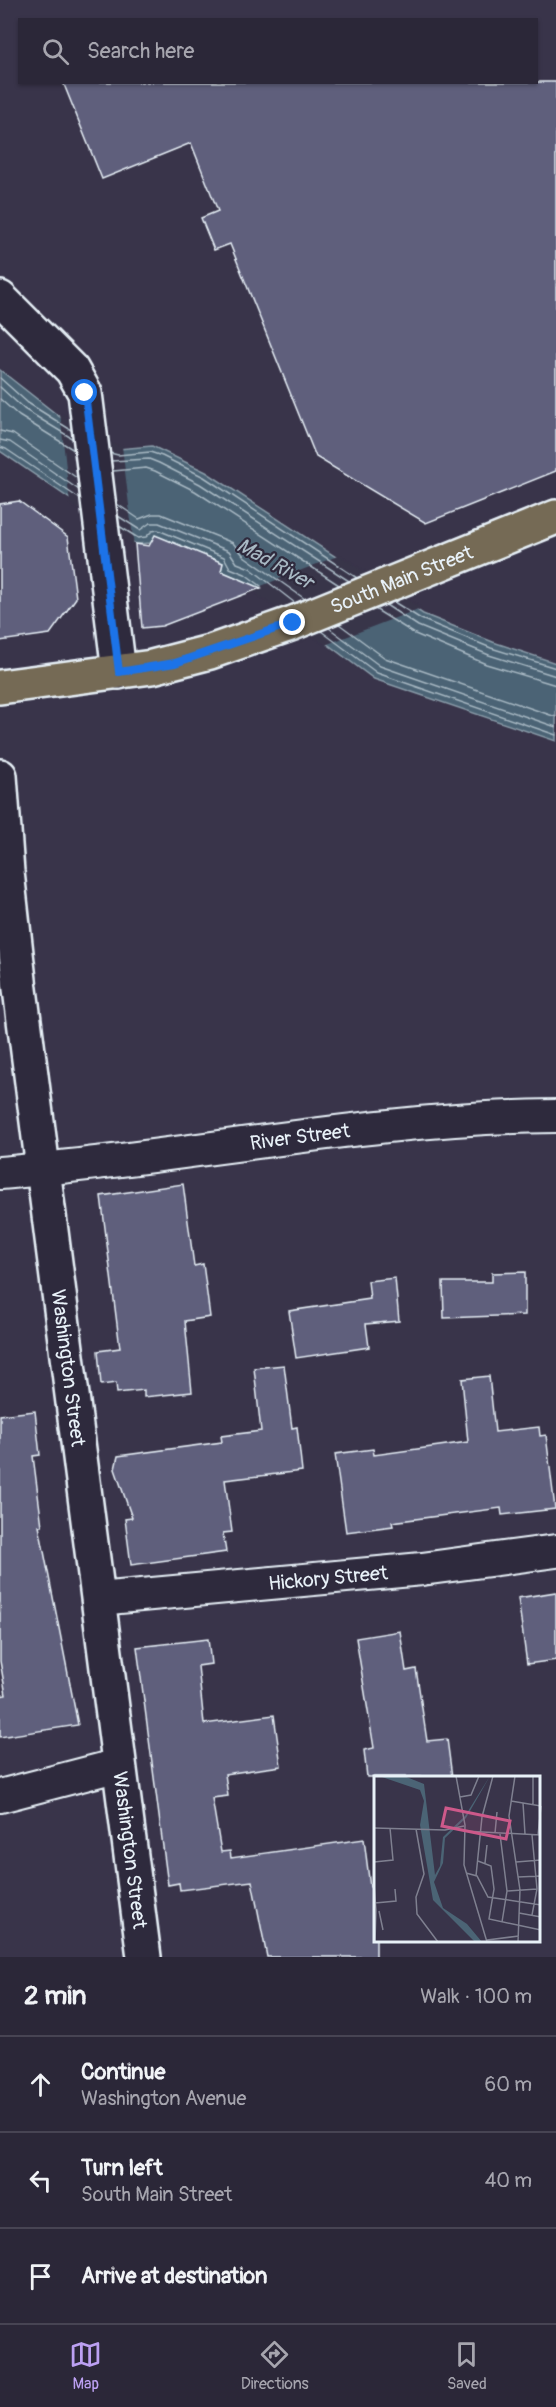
<!DOCTYPE html>
<meta charset="utf-8">
<style>
:root{--surface:#2b2738;--page:#373343;--text:#f1f3f6;--muted:#a6a5ae;--line:#474453;--accent:#bca0f2}
body{margin:0;font-family:Pangolin,sans-serif;background:var(--page);color:var(--text)}
.stop{position:absolute;width:18px;height:18px;margin:-14px;border:4px solid #1a73e8;border-radius:50%;background:#fff}
.stop.end{background:#1a73e8;border-color:#fff;box-shadow:0 2px 6px #0008}
.list{margin:0;padding:0;list-style:none}
h2{display:flex;justify-content:space-between;align-items:center;height:78px;margin:0;padding:0 24px;font-size:26px}
h2 small{font-size:20px;font-weight:400;color:var(--muted)}
.list li{display:grid;grid-template-columns:39px 1fr auto;gap:18px;align-items:center;box-sizing:border-box;height:96px;padding:0 24px;border-top:2px solid var(--line)}
.list b{display:block;font-size:22px;white-space:nowrap}
.list p{margin:0;font-size:20px;white-space:nowrap;color:var(--muted)}
.list em{font-size:20px;font-style:normal;color:var(--muted)}
.icon{flex:none;width:33px;height:33px;fill:none;stroke:currentColor;stroke-width:2;stroke-linecap:round;stroke-linejoin:round}
.map{position:relative;flex:none;width:556px;height:1957px;overflow:hidden}
.search{position:absolute;background:var(--surface);box-shadow:0 2px 4px #0004;left:18px;right:18px;top:18px;height:66px;display:flex;align-items:center;gap:15px;box-sizing:border-box;padding:0 21px;border-radius:0px;color:var(--muted);font-size:22px}
.sheet{height:366px;background:var(--surface)}
nav{display:flex;justify-content:space-around;align-items:center;box-sizing:border-box;height:84px;border-top:2px solid var(--line);background:var(--surface);font-size:16px;color:var(--muted)}
nav a{display:grid;justify-items:center;gap:3px}
nav .on{color:var(--accent)}
.map>svg:first-child{display:block}
.water{fill:#4b6475;stroke:#8a9ca9;stroke-width:1.5}
.pier{fill:#39344a}
.lines{fill:none;stroke-linecap:round;stroke-linejoin:round}
.shore{stroke:#a9b9c4;stroke-width:1.5}
.building{fill:#5f5e7c;stroke:#e8f1f8;stroke-width:1.5}
.minor-casing{stroke:#e8f1f8;stroke-width:36}
.secondary-casing{stroke:#e8f1f8;stroke-width:38}
.primary-casing{stroke:#e8f1f8;stroke-width:38}
.minor{stroke:#2f2a3d;stroke-width:32}
.secondary{stroke:#2f2a3d;stroke-width:33}
.primary{stroke:#756a55;stroke-width:33}
.route{stroke:#1a73e8;stroke-width:8}
.labels{text-anchor:middle;dominant-baseline:central;stroke-width:4.5;stroke-linejoin:round;paint-order:stroke}
.street-label{font-size:20px;fill:#e8f1f8;stroke:#2f2a3d}
.water-label{font-size:21px;font-style:italic;fill:#a9b9c4;stroke:#2f2a3d}
.inset-road{fill:none;stroke:#7f8090;stroke-width:1.5}
.view{fill:#cd598a;fill-opacity:0.15;stroke:#cd598a;stroke-width:3}
.inset-edge{fill:none;stroke:#e8f1f8;stroke-width:3}
</style>
<div class="map">
<svg width="556" height="1957" viewBox="0 0 556 1957">
<rect width="100%" height="100%" fill="#39344a"/>
<filter id="ink" filterUnits="userSpaceOnUse"><feTurbulence type="fractalNoise" baseFrequency=".0167" numOctaves="2"/><feDisplacementMap in="SourceGraphic" scale="12" xChannelSelector="R" yChannelSelector="G"/><feConvolveMatrix kernelMatrix="1 2 1 2 8 2 1 2 1" color-interpolation-filters="sRGB"/></filter>
<g filter="url(#ink)">
<path class="water" d="M0,370l60,47 58,32 34,-3 54,26 217,142 70,28 63,21v78l-182,-62 -132,-99 -21,-9 2,-8 -68,-27 -4,7 -15,1 -136,-93z"/>
<g class="pier">
<path d="M60,413l53,31 9,2 12,101 -64,-43z"/>
<path d="M340,555l81,53 -96,37 -74,-55z"/>
</g>
<g class="lines">
<g class="shore">
<path d="M0,378l28,25 43,27"/>
<path d="M0,387l24,22 49,30"/>
<path d="M0,399l19,17 55,34"/>
<path d="M0,431l13,3 64,44"/>
<path d="M0,440l10,2 69,48"/>
<path d="M0,447l6,2 74,50"/>
<path d="M110,453l8,2 32,-3 12,4 42,21 153,101"/>
<path d="M111,461l38,-2 10,4 41,21 149,97"/>
<path d="M113,471l33,-3 9,3 40,20 144,94"/>
<path d="M117,504l22,15 13,-5h9l72,29 11,13 61,43"/>
<path d="M118,516l22,14 10,-7h9l70,28 8,12 13,5 45,35"/>
<path d="M119,526l19,12 8,-1 6,-6 6,-1 66,27 6,11 15,6 16,12"/>
<path d="M394,602l27,17 70,29 65,20"/>
<path d="M386,605l32,21 71,29 67,21"/>
<path d="M375,609l40,25 71,30 70,21"/>
<path d="M339,624l46,34 171,59"/>
<path d="M329,628l51,38 176,61"/>
<path d="M321,631l56,42 179,62"/>
</g>
</g>
<g class="building">
<path d="M63,82h493v389l-130,52 -110,-66 -86,-213 -16,6 -13,-32 17,-7 -27,-68 -89,36z"/>
<path d="M19,501l49,36 8,61 -26,36 -50,7v-137z"/>
<path d="M155,535l68,28 -2,8 40,17 -99,38 -20,2 -7,-84 14,2z"/>
<path d="M183,1184l11,82 9,-2 7,53 -25,4 7,71 -48,5v-7l-27,3 -1,-10 -15,2 -3,-34 22,-3 -19,-152z"/>
<path d="M525,1272v43l-81,3 -1,-36h49v-9z"/>
<path d="M395,1278l4,43 -33,3 3,23 -73,11 -7,-47 81,-12 -2,-18z"/>
<path d="M284,1365l8,63 5,-1 5,44 -77,9 7,52 -9,1 3,19 -95,13 -6,-46 7,-1 -17,-49 3,-13 104,-14 -1,-6 40,-5 -7,-63z"/>
<path d="M489,1376l6,56 44,-5 1,9 6,-1 9,74 -53,6 -1,-7 -109,14 1,4 -47,6 -11,-78 38,-5 1,6 94,-13 -6,-63z"/>
<path d="M35,1411l5,44 -7,1 9,70h-3l39,199 -78,12v-41l6,-1 -6,-34v-246z"/>
<path d="M556,1592v68l-29,4 -9,-66z"/>
<path d="M400,1631l6,40 10,-2 11,72 20,-2 5,38h-85l-3,-27 10,-2 -18,-110z"/>
<path d="M208,1639l3,25 -13,2 6,58 70,-9 7,51 -56,8 3,22 -16,2 9,54 9,-1 1,7 133,-19 6,48 6,-1v71h-109l-15,-76 -72,9 -1,-7 -11,2 -31,-238z"/>
</g>
<g class="lines">
<defs>
<g id="minor">
<path id="s1" d="M0,1173c186,-15 369,-56 556,-57"/>
<path id="s2" d="M98,1599l324,-30 134,-18"/>
<path d="M0,1796l119,-31"/>
</g>
<g id="secondary">
<path d="M0,298l72,72 13,23 34,279"/>
<path id="s3" d="M0,776l7,96 13,117 124,968"/>
</g>
<g id="primary">
<path id="s4" d="M0,687l152,-20 58,-15 83,-29 263,-106"/>
</g>
</defs>
<use href="#minor" class="minor-casing"/>
<use href="#secondary" class="secondary-casing"/>
<use href="#primary" class="primary-casing"/>
<use href="#minor" class="minor"/>
<use href="#secondary" class="secondary"/>
<use href="#primary" class="primary"/>
</g>
</g>
<g class="lines" filter="url(#ink)">
<path class="route" d="M85,393l34,279 56,-9 118,-40"/>
</g>
<g class="labels">
<g class="street-label">
<text stroke="none"><textPath href="#s4" startOffset="418">South Main Street</textPath></text>
<text stroke="none"><textPath href="#s1" startOffset="302">River Street</textPath></text>
<text stroke="none"><textPath href="#s3" startOffset="596">Washington Street</textPath></text>
<text stroke="none"><textPath href="#s2" startOffset="231">Hickory Street</textPath></text>
<text stroke="none"><textPath href="#s3" startOffset="1082">Washington Street</textPath></text>
</g>
<g class="water-label">
<text transform="translate(275 564) rotate(29)">Mad River</text>
</g>
</g>
<g transform="translate(374 1776)">
<rect width="166" height="166" fill="#39344a"/>
<path d="M5,0h25l20,8 11,91 5,-9 3,-29 22,-21 25,-40 -24,42 -21,20 -2,25 -9,19 9,26 24,16 15,18h-7l-42,-42 -13,-75 4,-24 -4,-11z" fill="#4b6475"/>
<path class="inset-road" d="M82,0l9,49 -1,40 23,77M141,0l-6,40 11,74 -2,52M159,0v28M86,21l11,-2 8,-19M137,25l30,5M149,27l2,31M0,52l71,2 19,-4M42,53l8,45 -8,23 1,17 21,28M90,55l77,4M121,57l2,-21M126,58l7,57 -5,31M158,59l5,54 -5,26M164,59l3,-29M104,85l13,5 3,23 -5,30 52,11M0,86l19,-2 -3,-32M142,86l25,-2M111,87l2,-18M92,97l11,3 11,21 53,8M102,100l6,-59 11,-41M144,101l23,-1M0,108l2,26M133,115l30,-2M1,127l21,-2 -1,-12M5,135l4,19M145,137l22,4M113,164l32,-4M1,166l1,-32"/>
<path class="view" d="M72,32l64,13 -4,18 -64,-13z"/>
<rect width="166" height="166" class="inset-edge"/>
</g>
</svg>
<div class="stop" style="left:85px;top:393px"></div>
<div class="stop end" style="left:293px;top:623px"></div>
<div class="search"><svg class="icon" aria-label="search" viewBox="0 0 24 24"><circle cx="10" cy="10" r="6"/><path d="M15 15l6 6"/></svg>Search here</div>
</div>
<section class="sheet">
<h2>2 min<small>Walk · 100 m</small></h2>
<ul class="list">
<li><svg class="icon" aria-label="ahead" viewBox="0 0 24 24"><path d="M12 20V5M6 11l6-6 6 6"/></svg><div><b>Continue</b><p>Washington Avenue</p></div><em>60 m</em></li>
<li><svg class="icon" aria-label="left" viewBox="0 0 24 24"><path d="M17 20v-9H6M10 6l-5 5 5 5"/></svg><div><b>Turn left</b><p>South Main Street</p></div><em>40 m</em></li>
<li><svg class="icon" aria-label="arrive" viewBox="0 0 24 24"><path d="M6 21V4h12l-3 4 3 4H6"/></svg><div><b>Arrive at destination</b></div></li>
</ul>
</section>
<nav>
<a class="on"><svg class="icon" aria-label="map" viewBox="0 0 24 24"><path d="M3 6l6-2 6 2 6-2v14l-6 2-6-2-6 2zM9 4v14M15 6v14"/></svg>Map</a>
<a><svg class="icon" aria-label="directions" viewBox="0 0 24 24"><path d="M12 3l9 9-9 9-9-9zM9 14v-3h6M13 9l2 2-2 2"/></svg>Directions</a>
<a><svg class="icon" aria-label="saved" viewBox="0 0 24 24"><path d="M7 4h10v16l-5-4-5 4z"/></svg>Saved</a>
</nav>
